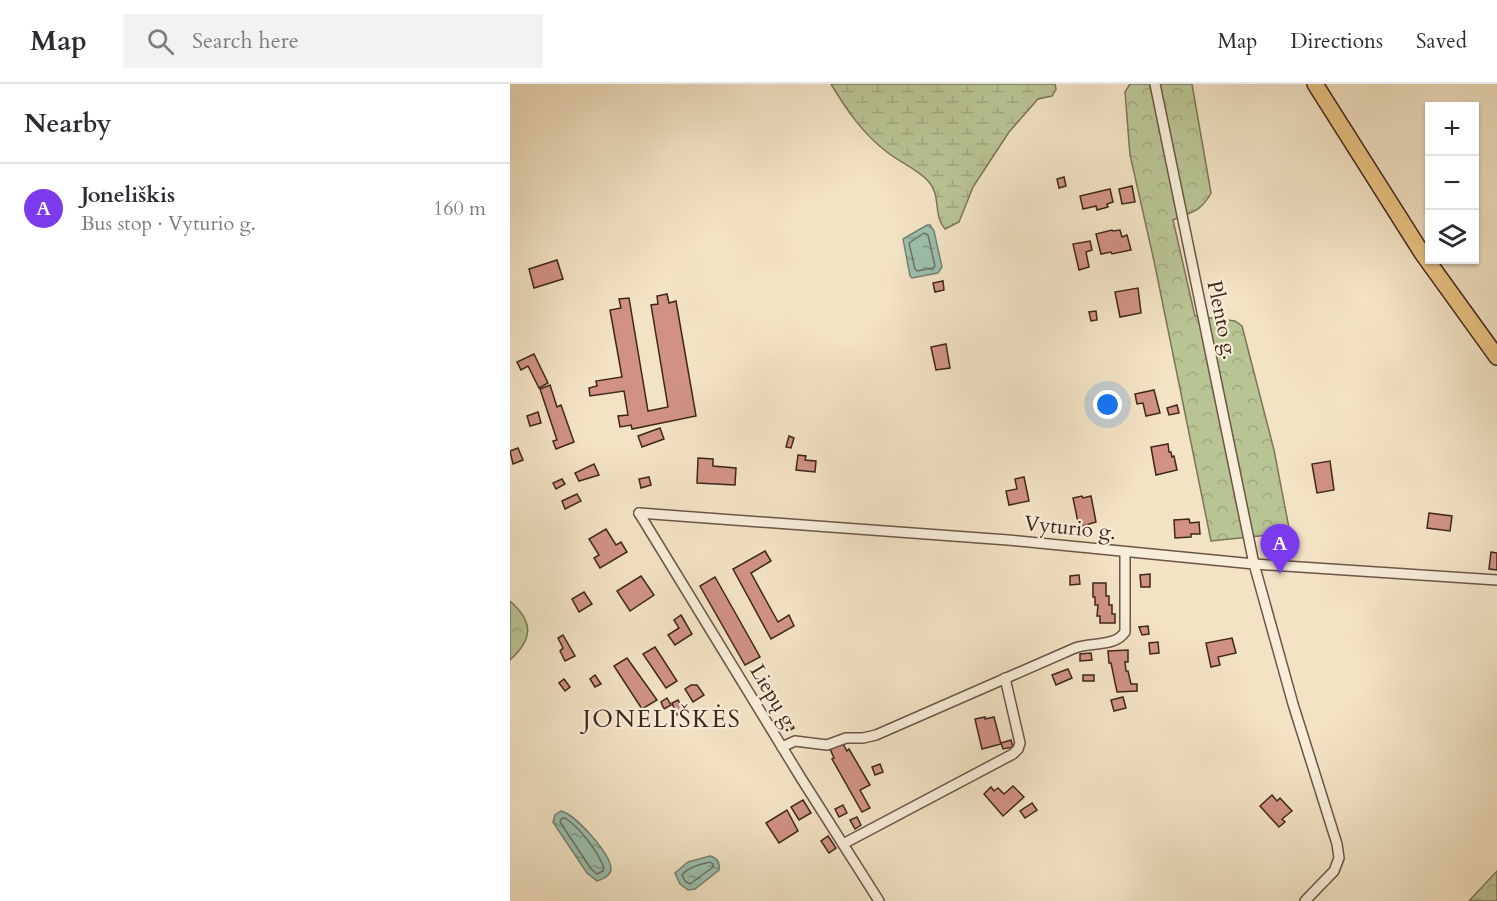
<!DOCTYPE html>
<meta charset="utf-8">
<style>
:root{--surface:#fff;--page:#f2f2f3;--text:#2b2b33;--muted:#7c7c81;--line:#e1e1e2;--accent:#7c3aed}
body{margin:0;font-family:Cardo,serif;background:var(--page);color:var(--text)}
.controls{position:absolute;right:18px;top:18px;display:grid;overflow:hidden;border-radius:0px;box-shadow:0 2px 4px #0004}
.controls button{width:54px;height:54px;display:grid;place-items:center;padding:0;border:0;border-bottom:2px solid var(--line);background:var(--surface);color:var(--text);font:30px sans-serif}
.you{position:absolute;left:598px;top:321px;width:21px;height:21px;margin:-15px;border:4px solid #fff;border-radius:50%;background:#1a73e8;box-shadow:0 0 0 9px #1a73e833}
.badge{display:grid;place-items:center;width:39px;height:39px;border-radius:50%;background:var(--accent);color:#fff;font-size:20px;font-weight:700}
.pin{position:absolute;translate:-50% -50px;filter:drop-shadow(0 2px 3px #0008)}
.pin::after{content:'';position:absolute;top:32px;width:21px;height:18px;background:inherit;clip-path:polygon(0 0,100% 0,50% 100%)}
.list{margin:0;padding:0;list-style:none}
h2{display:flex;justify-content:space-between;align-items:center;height:78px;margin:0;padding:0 24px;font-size:26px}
h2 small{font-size:20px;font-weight:400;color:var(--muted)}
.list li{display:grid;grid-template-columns:39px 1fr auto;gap:18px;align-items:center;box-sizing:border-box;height:90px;padding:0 24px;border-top:2px solid var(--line)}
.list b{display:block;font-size:22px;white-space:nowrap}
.list p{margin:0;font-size:20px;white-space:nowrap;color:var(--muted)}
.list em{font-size:20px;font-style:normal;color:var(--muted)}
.icon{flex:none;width:33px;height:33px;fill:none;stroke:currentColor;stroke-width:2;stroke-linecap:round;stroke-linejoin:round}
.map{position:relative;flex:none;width:987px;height:817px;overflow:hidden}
header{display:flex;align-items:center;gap:36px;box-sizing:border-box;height:84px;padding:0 30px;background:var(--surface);border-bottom:2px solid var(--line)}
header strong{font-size:28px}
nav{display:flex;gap:33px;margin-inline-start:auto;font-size:21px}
.search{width:420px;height:54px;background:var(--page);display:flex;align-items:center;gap:15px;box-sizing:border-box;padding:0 21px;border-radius:0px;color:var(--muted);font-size:22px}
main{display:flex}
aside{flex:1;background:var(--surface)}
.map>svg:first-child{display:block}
.forest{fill:url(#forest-crowns);stroke:#7c7558;stroke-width:1.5}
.wetland{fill:url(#wetland-marsh);stroke:#7c7558;stroke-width:1.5}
.water{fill:url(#water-ripples);stroke:#778273;stroke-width:1.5}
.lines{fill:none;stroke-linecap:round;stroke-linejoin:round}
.shore{stroke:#6e7264;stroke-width:1.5}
.building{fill:#d19285;stroke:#3f261b;stroke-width:1.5}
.minor-casing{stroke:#6c5545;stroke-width:12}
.trunk-casing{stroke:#3f261b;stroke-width:18}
.minor{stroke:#f7edd9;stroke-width:9}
.trunk{stroke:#e9c282;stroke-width:15}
.labels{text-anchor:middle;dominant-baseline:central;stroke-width:4.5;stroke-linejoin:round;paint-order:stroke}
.street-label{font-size:21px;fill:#3f261b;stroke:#f7edd9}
.quarter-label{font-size:24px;letter-spacing:1.5px;fill:#3f261b;stroke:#f7edd9}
</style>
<header>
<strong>Map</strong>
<div class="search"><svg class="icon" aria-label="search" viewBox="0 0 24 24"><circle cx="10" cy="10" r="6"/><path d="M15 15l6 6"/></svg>Search here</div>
<nav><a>Map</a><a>Directions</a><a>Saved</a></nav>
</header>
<main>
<aside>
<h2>Nearby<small></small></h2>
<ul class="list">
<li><span class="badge">A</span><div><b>Joneliškis</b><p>Bus stop · Vyturio g.</p></div><em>160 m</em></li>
</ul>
</aside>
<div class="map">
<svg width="987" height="817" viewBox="0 0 987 817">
<defs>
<pattern id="forest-crowns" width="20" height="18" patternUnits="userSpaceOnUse" patternTransform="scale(1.5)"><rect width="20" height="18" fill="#b9c495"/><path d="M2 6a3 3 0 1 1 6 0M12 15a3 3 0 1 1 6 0" fill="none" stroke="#a0a880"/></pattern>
<pattern id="wetland-marsh" width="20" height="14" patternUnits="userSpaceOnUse" patternTransform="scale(1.5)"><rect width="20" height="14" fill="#b9c495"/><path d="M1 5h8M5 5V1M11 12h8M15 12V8" fill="none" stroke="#a0a880"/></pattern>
<pattern id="water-ripples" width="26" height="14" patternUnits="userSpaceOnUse" patternTransform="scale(1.5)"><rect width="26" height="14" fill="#9cbfae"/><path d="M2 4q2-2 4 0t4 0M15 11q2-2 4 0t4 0" fill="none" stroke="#819b8d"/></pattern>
</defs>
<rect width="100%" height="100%" fill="#f2e3c4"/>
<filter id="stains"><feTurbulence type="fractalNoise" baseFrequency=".00333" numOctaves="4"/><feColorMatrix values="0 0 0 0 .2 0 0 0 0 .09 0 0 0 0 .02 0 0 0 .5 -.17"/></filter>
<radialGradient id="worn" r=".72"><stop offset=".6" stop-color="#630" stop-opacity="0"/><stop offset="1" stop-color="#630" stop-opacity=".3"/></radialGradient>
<g class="forest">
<path d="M620,0h62l19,109c-10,19 -20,19 -38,27l22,96 40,5 7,5 32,124 16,83 -79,8 -57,-280 -24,-106 -5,-63z"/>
<path d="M0,517c24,21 23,38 0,59z"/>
<path d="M987,787v30h-28z"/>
</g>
<path class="wetland" d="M321,0h224l1,5 -4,7 -14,3 -29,33 -36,55 -14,35 -14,7c-12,-13 -4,-34 -16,-47 -11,-13 -30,-20 -42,-30 -24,-18 -41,-43 -56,-68z"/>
<g class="water">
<path d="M417,141h3l4,6 8,36 -4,6 -26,5 -2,-2 -7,-37z"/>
<path d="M51,727c14,3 50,43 50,58 0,7 -8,10 -14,12l-10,-8 -34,-51 2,-7z"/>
<path d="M200,772c8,2 10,7 9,14l-24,19 -7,1 -8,-6 -5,-11 13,-11z"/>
</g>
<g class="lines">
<g class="shore">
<path d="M414,149l4,2 7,31 -2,2 -16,3 -2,-2 -6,-26z"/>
<path d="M55,734c15,10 32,32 39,50l-1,3 -6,3 -6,-5 -31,-47 1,-3z"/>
<path d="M200,778l3,2v3l-23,17 -5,-3 -3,-6c6,-8 18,-11 28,-13z"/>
</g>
</g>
<g class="building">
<path d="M554,93l2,9 -7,2 -2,-9z"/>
<path d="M622,102l3,16 -13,2 -3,-15z"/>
<path d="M600,105l3,13 -6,2 1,3 -11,3 -1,-4 -13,3 -3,-13z"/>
<path d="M602,146l1,1 7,-1 2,7 5,-2 4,15 -19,4 -1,-2 -10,2 -5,-20z"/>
<path d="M580,157l2,9 -6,2 3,15 -10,3 -6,-26z"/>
<path d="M47,176l6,19 -29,9 -5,-19z"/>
<path d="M433,197l1,9 -9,2 -2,-9z"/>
<path d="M628,204l3,25 -21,4 -5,-25z"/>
<path d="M157,210l2,9 7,-2 20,115 -64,13 -1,-4 -11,2 -2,-11 10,-1 -4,-24 -34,5 -1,-8 8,-2 -1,-5 26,-4 -12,-67 11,-2 -2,-9 10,-1 19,113 20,-4 -17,-102 7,-1 -1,-8z"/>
<path d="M586,227l1,9 -6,1 -2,-9z"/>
<path d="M436,260l4,24 -14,2 -5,-23z"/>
<path d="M24,270l14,29 -9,5 -11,-22 -7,4 -4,-8z"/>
<path d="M40,301l7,22 4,-2 13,37 -18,7 -3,-8 4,-1 -17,-51z"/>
<path d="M644,306l6,23 -14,3 -3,-13 -6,1 -2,-10z"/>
<path d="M667,321l2,8 -10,2 -2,-7z"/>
<path d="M28,328l3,11 -11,3 -3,-10z"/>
<path d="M150,344l4,11 -22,8 -4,-11z"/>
<path d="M279,352l5,2 -3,10 -5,-1z"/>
<path d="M658,360l1,8h2l1,5 2,-1 3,14 -21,5 -5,-28z"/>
<path d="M8,364l5,12 -10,4 -3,-13z"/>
<path d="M288,371l8,1 -1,4 11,1 -1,11 -19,-2z"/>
<path d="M188,374l15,1v7l23,2 -1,17 -38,-2z"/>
<path d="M820,377l4,29 -17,3 -5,-29z"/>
<path d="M84,380l5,11 -20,6 -4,-8z"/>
<path d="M139,393l2,8 -10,3 -2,-9z"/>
<path d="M514,393l5,24 -20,4 -3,-14 11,-2 -2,-10z"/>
<path d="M52,395l3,5 -9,5 -3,-6z"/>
<path d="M67,410l4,7 -16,8 -3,-8z"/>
<path d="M572,412l1,2 8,-2 5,26 -17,5 -6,-29z"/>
<path d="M919,429l23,3 -2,15 -23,-3z"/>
<path d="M679,435l1,4 9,-1 1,12h-9v3l-16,1 -1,-18z"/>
<path d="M96,445l10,16 5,-3 6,10 -27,16 -6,-10 5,-3 -10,-16z"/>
<path d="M255,467l6,10 -20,12 27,49 11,-7 5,11 -23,13 -38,-70z"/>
<path d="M981,468l6,1v17l-8,-1z"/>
<path d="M640,490v13h-9l-1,-12z"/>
<path d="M569,491l1,9 -10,1v-9z"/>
<path d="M131,492l13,19 -24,16 -13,-20z"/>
<path d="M205,493l45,80 -15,8 -45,-79z"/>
<path d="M583,499h13v13h3v9h3v9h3v9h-15v-7h-3l1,-11h-3v-8h-2z"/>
<path d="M74,508l8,12 -13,8 -7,-13z"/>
<path d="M171,531l11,19 -17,11 -7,-10 11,-7 -5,-8z"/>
<path d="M638,542l1,8 -7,1 -3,-8z"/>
<path d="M53,551l12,21 -10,5 -5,-10 3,-3 -5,-10z"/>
<path d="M722,554l4,15 -18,4 2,8 -9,2 -5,-24z"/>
<path d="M648,558l1,11 -9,1 -1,-11z"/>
<path d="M145,563l22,34 -11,7 -23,-34z"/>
<path d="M618,566v12h-3l1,9h2l3,13h6v7l-20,1 -6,-29h-2l-1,-12z"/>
<path d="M581,569l1,7 -12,1v-7z"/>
<path d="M117,574l30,42 -15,9 -28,-43z"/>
<path d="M558,585l4,9 -16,7 -4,-10z"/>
<path d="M85,591l6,9 -6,3 -5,-8z"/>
<rect x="573" y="591" width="11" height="6"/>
<path d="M54,595l6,8 -5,4 -6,-8z"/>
<path d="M181,601h6l7,10 -11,7 -8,-13z"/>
<path d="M613,613l3,11 -12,3 -3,-11z"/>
<path d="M157,614l4,7 -7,4 -3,-7z"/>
<path d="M168,616l6,11 -7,4 -5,-12z"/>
<path d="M475,633v2l9,-2 7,27 -19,5 -7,-30z"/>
<path d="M279,635l5,9 -6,3 -5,-8z"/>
<path d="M501,656l2,7 -10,2 -2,-6z"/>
<path d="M332,658l5,9 2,-2 21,36 -10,5 10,18 -8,4 -30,-53 2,-1 -4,-9z"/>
<path d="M370,680l3,8 -8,3 -3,-8z"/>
<path d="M503,702l11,11 -21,19 -19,-22 7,-7 3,4 4,-3 6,6z"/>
<path d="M762,711l5,6 3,-3 12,13 -10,8 3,3 -6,5 -19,-21z"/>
<path d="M293,716l8,13 -12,7 -8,-13z"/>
<path d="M522,719l5,7 -12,8 -5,-7z"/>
<path d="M333,721l4,8 -8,4 -4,-8z"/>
<path d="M277,726l11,21 -19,12 -13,-20z"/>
<path d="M347,733l4,8 -6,4 -5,-9z"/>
<path d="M318,752l8,12 -7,5 -8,-12z"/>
</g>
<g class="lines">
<defs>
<g id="minor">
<path d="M645,0l99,480 39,140 44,140 2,14 -5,13 -29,30"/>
<path d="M129,429l369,27 246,24 243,16"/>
<path d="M129,429l162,265 78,123"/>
<path d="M272,663l13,-6 32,4 19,-7h17l13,-3 199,-87c17,-6 40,-1 50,-16v-80"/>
<path d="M333,760l170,-90 5,-5 2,-6 -15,-65"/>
</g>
<path id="trunk" d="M805,0l107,169 75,104"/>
</defs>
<use href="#minor" class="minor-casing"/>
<use href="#trunk" class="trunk-casing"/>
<use href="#minor" class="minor"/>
<use href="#trunk" class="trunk"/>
</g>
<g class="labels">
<g class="street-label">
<text transform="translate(712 236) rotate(78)">Plento g.</text>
<text transform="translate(560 444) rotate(6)">Vyturio g.</text>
<text transform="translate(264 614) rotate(59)">Liepų g.</text>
</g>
<g class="quarter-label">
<text x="152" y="635">JONELIŠKĖS</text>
</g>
</g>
<rect width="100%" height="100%" filter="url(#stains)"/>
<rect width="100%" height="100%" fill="url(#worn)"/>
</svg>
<div class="controls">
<button>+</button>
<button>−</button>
<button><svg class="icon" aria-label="layers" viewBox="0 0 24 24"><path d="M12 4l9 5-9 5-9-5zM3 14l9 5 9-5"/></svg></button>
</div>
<div class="you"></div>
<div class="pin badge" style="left:770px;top:490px">A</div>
</div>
</main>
